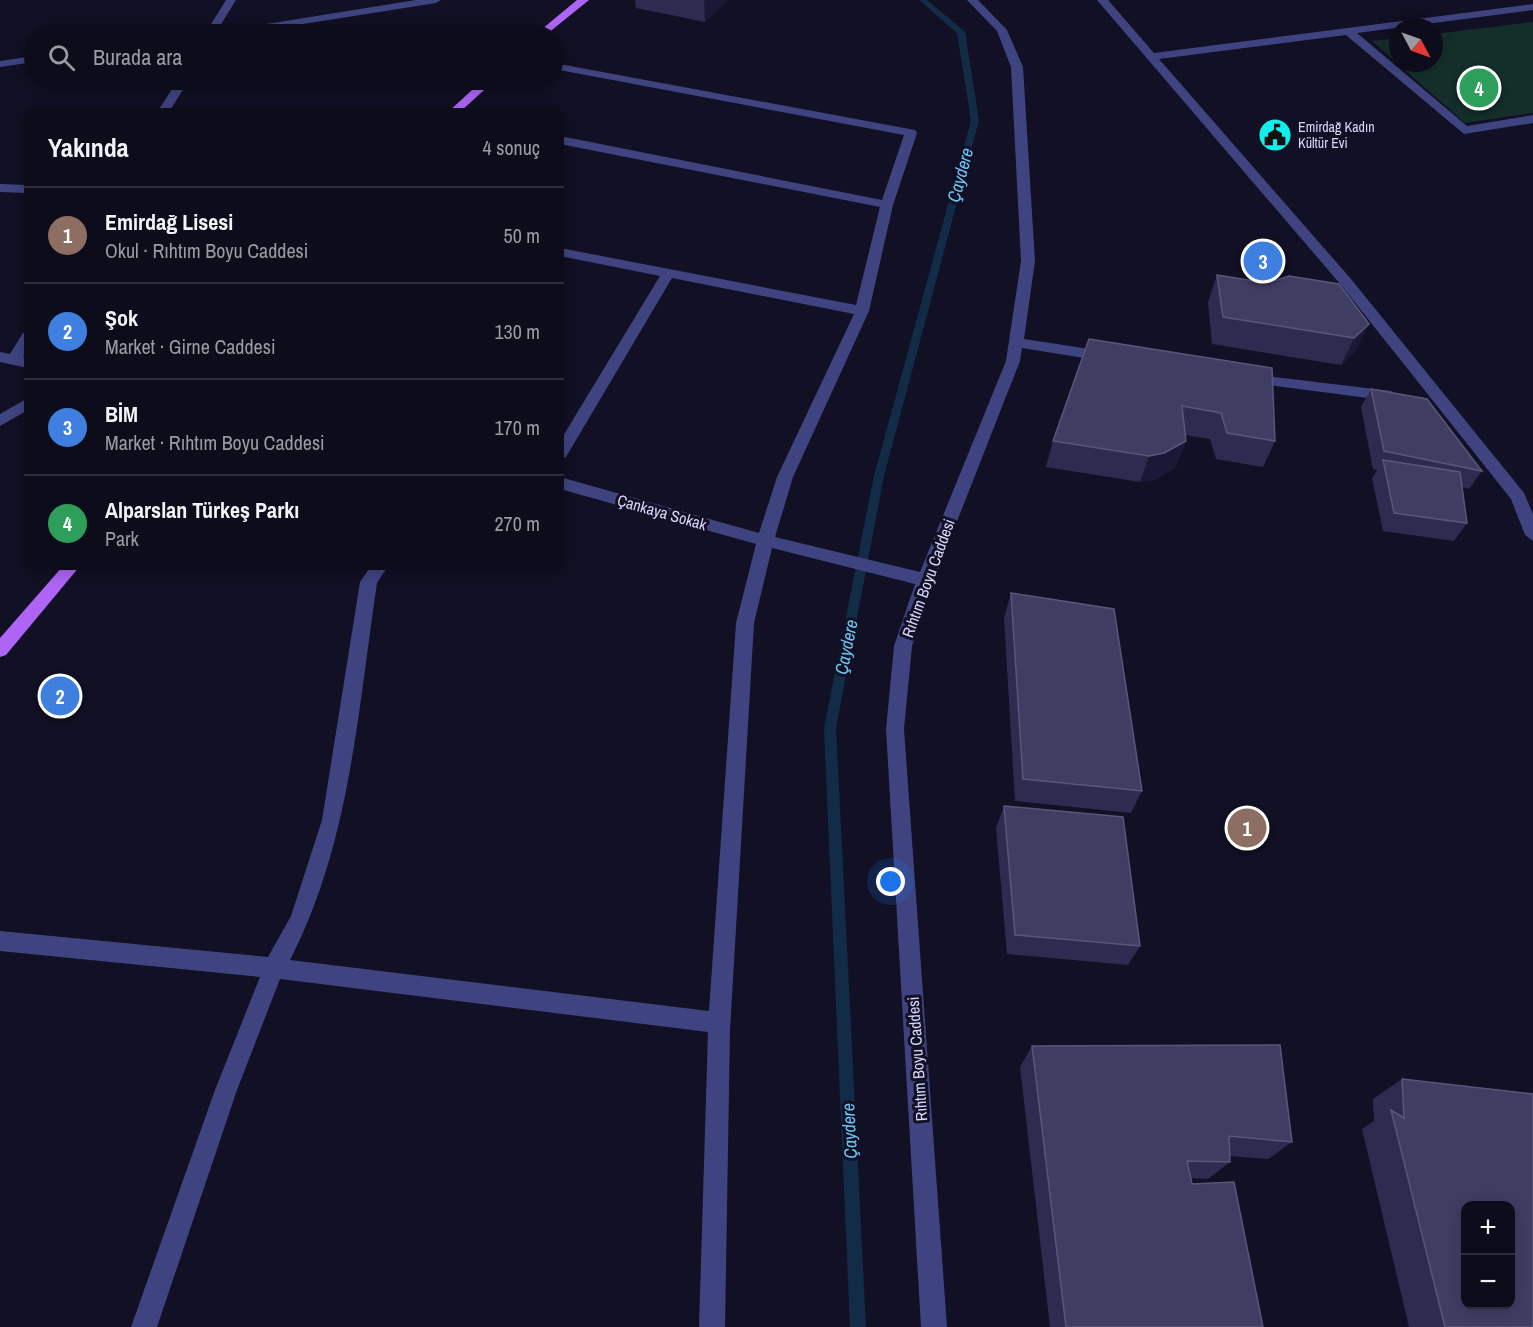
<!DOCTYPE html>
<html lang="tr">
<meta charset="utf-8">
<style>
:root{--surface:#0d0c1b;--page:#161524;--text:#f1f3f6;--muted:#9a9ba3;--line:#2d2c3a;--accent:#10efea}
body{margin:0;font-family:"Archivo Narrow",sans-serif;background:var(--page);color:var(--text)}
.controls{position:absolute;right:18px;bottom:18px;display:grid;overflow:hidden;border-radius:12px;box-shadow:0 3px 15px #0003}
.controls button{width:54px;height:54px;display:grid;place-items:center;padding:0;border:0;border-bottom:2px solid var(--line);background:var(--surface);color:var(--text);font:30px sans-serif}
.compass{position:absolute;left:1389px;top:18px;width:54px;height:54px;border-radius:50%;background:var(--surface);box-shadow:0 3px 15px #0003;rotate:131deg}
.you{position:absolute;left:891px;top:882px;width:21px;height:21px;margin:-15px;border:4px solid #fff;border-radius:50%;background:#1a73e8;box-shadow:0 0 0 9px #1a73e833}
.badge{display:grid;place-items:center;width:39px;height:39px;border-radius:50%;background:var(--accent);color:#fff;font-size:20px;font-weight:700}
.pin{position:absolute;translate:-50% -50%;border:3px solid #fff;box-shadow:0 2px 6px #0006}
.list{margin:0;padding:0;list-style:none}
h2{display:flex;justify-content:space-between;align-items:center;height:78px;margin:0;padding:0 24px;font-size:26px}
h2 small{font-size:20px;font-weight:400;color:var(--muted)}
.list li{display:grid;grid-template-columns:39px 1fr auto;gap:18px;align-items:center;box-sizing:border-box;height:96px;padding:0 24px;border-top:2px solid var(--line)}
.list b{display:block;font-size:22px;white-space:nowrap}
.list p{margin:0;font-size:20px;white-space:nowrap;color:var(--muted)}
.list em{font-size:20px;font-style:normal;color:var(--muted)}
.icon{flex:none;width:33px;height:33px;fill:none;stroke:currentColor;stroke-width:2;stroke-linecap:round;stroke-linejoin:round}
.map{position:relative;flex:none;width:1533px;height:1327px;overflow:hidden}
.search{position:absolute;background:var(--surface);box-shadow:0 3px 15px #0003;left:24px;top:24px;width:540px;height:66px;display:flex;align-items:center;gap:15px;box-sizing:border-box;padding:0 21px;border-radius:33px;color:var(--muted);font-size:22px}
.panel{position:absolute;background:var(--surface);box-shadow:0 3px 15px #0003;left:24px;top:108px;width:540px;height:462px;border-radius:12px}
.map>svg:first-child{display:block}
.green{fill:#142e2a}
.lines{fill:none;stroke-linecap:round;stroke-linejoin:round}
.stream{fill:#122c47;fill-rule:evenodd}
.minor{fill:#3f4480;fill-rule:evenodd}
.major{fill:#ae65f5;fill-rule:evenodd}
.wall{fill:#2e2b51}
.shaded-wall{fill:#1b1837}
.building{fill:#403d63;stroke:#58567b;stroke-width:1.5;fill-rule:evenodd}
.labels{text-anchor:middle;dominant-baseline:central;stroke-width:6;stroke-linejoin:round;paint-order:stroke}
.far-poi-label{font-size:14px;fill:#d7d7fc;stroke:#111024;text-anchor:start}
.street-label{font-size:16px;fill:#d7d7fc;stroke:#111024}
.water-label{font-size:18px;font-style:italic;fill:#6cc6f5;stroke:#111024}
</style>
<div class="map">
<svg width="1533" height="1327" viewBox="0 0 1533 1327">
<rect width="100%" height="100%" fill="#111024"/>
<path class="green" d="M1533,22v91l-68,10 -93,-82 26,-3v25h36v-29z"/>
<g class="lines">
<path class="stream" d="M919,0h8l38,32 14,88 -95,356 -48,252 30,599h-16l-26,-599 50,-252 97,-356 -14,-87z"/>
<g class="minor">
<path d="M226,0h10l-21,34h-10z"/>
<path d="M416,0h25l-5,3 -196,31h-23l5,-3z"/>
<path d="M967,0h11l29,30 16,37 12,194 -11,78 85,13 7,5 -7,5 -87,-14 -2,13 -86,219 -22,66 -8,83 43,598h-26l-35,-598 8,-83 21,-62 -143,-36 -18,75 -24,407 -5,297h-26l9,-295 -428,-53 -43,111 -80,237h-26l84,-237 45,-113 -260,-26v-20l268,26 23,-41 31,-96 38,-238 11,-16h17l-11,17c-19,127 -27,261 -87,377l419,51 27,-388 20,-79 -196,-55v-12l199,56 18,-56 77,-163 -182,-36 -106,179 -6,2v-18l100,-165 -100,-20v-8l296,57 24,-98 -320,-63v-8l322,64 22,-65 -350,-66v-6l361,67 2,3 -24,72 -24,106 -76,166 -18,60 145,35 86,-211 15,-100 -10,-194 -14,-36z"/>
<path d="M1097,0h11l46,53 379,-49v6l-176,23 110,93 66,-11v8l-69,11 -118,-99 -187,24 192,220 173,214 9,21v27l-8,-6 -14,-36 -170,-214z"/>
<path d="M34,56v6l-34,5v-6z"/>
<path d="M178,80h11l-20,32h-12z"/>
<path d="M0,184l28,1v8l-28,-1z"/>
<path d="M28,331v17l-5,9 5,1v10l-28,-6v-10l10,2 13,-21z"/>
<path d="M1249,374l142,17 8,5 -8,5 -147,-19 -2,-3z"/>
<path d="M28,398v12l-28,16v-12z"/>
</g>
<g class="major">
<path d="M577,0h12l-42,34h-11z"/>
<path d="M483,80h12l-35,32h-12z"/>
<path d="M63,566h17l-74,89 -6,2v-19z"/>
</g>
</g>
<g class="wall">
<path d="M635,0h93l-23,22 -69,-14z"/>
<path d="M1217,275l152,49 -14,27 -14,14 -129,-21 -4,-42z"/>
<path d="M1089,339l186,102 -12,26 -47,-8 -6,-20 -25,-4 1,6 -11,27 -21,12 -14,2 -94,-15 7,-26z"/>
<path d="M1371,389l111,82 -13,18 -7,-2 5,36 -13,18 -71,-10 -11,-53 5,-8 -4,-1 -12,-62z"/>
<path d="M1011,593l131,198 -11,22 -116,-12 -11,-183z"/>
<path d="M1004,806l136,140 -12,19 -121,-11 -11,-126z"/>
<path d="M1032,1046l260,96 -24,17 -39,-3 1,6 -22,17 -17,-1 1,6 71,143h-213l-30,-260z"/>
<path d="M1402,1079l131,248h-124l-47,-198 12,-8 -1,-22z"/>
</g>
<g class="shaded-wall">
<path d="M704,0h24l-23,22z"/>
<path d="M1369,324l-14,27 -14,14 13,-27z"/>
<path d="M1186,441l-11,27 -21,12 -14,2 9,-26z"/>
</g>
<g class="building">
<path d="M1217,275l50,8 22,-7 50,8 30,40 -15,14 -131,-21z"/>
<path d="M1089,339l183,29 3,73 -48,-8 -6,-20 -39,-7 4,35 -22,12 -15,3 -96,-15z"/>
<path d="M1371,389l56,10 55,72 -98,-20z"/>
<path d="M1383,460l77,12 7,51 -73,-10z"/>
<path d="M1011,593l103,16 28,182 -119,-12z"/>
<path d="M1004,806l119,11 17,129 -125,-11z"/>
<path d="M1280,1045l12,97 -63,-6 1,26 -43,-1 5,23 42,-2 29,145h-197l-34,-281z"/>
<path d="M1402,1079l131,15v233h-88l-54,-217 13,8zM1466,1206h44v99h-44z"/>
</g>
<defs>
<symbol id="civic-disc" viewBox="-11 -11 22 22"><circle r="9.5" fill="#10efea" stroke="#111024"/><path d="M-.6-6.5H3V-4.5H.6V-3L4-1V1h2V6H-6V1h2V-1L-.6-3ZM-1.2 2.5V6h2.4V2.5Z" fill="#111"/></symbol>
</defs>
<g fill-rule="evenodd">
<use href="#civic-disc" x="1256" y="116" width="38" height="38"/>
</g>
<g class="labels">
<g class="far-poi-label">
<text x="1298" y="127">Emirdağ Kadın<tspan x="1298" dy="16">Kültür Evi</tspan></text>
</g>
<g class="street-label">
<text transform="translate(662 512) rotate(16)">Çankaya Sokak</text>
<text transform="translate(928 578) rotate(-70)">Rıhtım Boyu Caddesi</text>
<text transform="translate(917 1059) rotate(-94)">Rıhtım Boyu Caddesi</text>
</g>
<g class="water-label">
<text transform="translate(960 175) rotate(-75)">Çaydere</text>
<text transform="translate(846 647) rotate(-79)">Çaydere</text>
<text transform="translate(849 1131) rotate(-93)">Çaydere</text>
</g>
</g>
</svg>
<div class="controls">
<button>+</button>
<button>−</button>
</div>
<svg class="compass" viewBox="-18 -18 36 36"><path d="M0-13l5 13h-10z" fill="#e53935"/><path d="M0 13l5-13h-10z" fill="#9a9ba3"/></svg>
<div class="you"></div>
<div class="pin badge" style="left:1247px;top:828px;background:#8d6e63">1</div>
<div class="pin badge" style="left:60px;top:696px;background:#3f7fe0">2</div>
<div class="pin badge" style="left:1263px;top:261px;background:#3f7fe0">3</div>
<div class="pin badge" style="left:1479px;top:88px;background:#2e9e5b">4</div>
<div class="search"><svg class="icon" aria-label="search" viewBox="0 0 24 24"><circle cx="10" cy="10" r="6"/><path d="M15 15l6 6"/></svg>Burada ara</div>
<section class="panel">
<h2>Yakında<small>4 sonuç</small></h2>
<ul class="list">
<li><span class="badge" style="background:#8d6e63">1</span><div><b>Emirdağ Lisesi</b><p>Okul · Rıhtım Boyu Caddesi</p></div><em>50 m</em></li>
<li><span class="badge" style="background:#3f7fe0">2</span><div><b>Şok</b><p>Market · Girne Caddesi</p></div><em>130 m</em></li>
<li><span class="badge" style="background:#3f7fe0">3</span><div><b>BİM</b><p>Market · Rıhtım Boyu Caddesi</p></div><em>170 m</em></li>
<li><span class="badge" style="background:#2e9e5b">4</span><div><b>Alparslan Türkeş Parkı</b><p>Park</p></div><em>270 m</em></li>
</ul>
</section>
</div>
